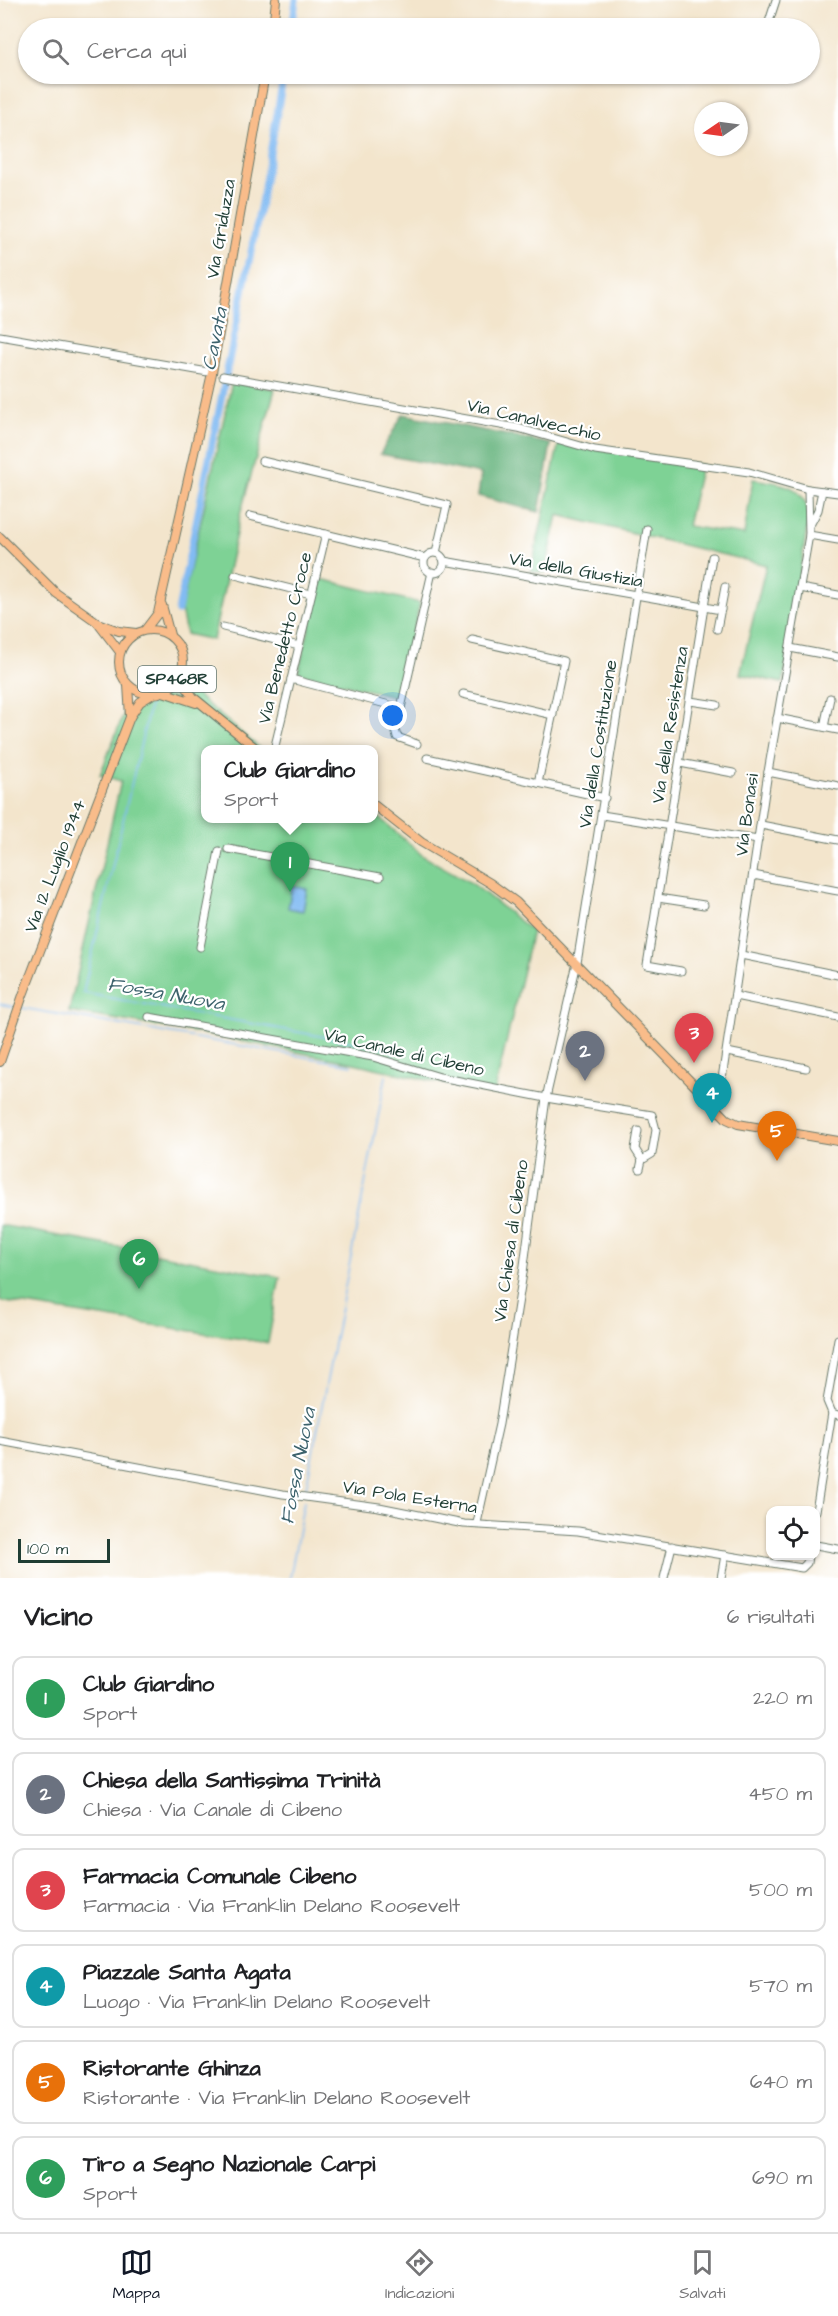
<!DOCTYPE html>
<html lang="it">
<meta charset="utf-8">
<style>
:root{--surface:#fff;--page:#f6f6f6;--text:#202124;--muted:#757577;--line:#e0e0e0;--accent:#111827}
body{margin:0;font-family:"Architects Daughter",sans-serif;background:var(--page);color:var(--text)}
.controls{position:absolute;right:18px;bottom:18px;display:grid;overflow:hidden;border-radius:12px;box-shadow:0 2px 4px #0004}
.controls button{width:54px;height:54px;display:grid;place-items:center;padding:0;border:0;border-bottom:2px solid var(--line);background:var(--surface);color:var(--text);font:30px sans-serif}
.compass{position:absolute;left:694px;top:102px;width:54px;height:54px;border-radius:50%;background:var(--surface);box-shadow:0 2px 4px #0004;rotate:257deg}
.scale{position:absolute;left:18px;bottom:15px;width:92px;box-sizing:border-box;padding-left:6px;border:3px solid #1f3d34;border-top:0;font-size:16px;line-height:21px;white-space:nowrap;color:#1f3d34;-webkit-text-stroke:4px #fff;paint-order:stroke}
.you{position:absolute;left:393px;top:716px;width:21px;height:21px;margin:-15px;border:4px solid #fff;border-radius:50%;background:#1a73e8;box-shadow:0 0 0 9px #1a73e833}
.badge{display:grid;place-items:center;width:39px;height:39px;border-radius:50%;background:var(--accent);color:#fff;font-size:20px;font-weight:700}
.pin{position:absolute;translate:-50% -50px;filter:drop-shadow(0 2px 3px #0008)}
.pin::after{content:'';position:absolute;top:32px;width:21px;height:18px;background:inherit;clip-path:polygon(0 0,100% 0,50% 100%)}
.popup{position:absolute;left:201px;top:745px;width:177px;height:78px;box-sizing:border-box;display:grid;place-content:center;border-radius:12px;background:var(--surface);filter:drop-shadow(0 2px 4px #0005);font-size:20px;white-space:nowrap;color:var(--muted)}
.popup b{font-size:22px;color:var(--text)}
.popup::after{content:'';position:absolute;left:50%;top:100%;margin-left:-12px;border:12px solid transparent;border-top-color:var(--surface)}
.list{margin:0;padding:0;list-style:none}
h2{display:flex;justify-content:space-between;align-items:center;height:78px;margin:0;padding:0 24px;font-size:26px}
h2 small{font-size:20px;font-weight:400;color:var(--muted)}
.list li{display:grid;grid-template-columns:39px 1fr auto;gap:18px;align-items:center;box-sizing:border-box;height:84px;margin:0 12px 12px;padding:0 12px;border:2px solid var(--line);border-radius:12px}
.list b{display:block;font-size:22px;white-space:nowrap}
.list p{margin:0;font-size:20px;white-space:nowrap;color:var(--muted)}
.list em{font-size:20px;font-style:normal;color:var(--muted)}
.icon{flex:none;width:33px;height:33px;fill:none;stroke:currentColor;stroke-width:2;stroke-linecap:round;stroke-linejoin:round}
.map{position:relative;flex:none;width:838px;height:1578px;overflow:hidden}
.search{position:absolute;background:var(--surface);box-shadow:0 2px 4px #0004;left:18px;right:18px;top:18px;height:66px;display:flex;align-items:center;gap:15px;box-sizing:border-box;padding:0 21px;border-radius:33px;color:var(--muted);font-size:22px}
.sheet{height:654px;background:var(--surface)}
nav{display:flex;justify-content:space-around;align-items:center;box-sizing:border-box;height:84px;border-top:2px solid var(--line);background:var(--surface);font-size:16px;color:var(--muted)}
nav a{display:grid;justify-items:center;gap:3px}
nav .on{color:var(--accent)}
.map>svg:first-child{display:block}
.green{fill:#7ed295;stroke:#4e8864;stroke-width:1.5}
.forest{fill:#66b47e;stroke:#427859;stroke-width:1.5}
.water{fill:#82bbf3;stroke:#507c94;stroke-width:1.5}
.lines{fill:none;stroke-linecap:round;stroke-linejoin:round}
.stream{stroke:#82bbf3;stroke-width:1.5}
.canal{stroke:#82bbf3;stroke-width:7}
.minor-casing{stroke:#697869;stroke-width:9}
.major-casing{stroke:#697869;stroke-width:10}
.minor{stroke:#fff;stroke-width:7}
.major{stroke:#f9bc8a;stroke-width:8}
.labels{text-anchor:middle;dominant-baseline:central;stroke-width:4.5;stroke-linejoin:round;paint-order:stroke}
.shield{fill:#fff;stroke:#627771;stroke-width:1.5}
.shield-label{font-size:16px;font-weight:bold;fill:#1f3d34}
.street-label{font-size:18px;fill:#1f3d34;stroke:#fff}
.water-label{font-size:20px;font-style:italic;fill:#3d636d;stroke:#fff}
</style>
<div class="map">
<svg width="838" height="1578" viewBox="0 0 838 1578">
<rect width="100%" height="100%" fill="#fff"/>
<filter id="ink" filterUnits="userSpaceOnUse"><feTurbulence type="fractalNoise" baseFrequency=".0167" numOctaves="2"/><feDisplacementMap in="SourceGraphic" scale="12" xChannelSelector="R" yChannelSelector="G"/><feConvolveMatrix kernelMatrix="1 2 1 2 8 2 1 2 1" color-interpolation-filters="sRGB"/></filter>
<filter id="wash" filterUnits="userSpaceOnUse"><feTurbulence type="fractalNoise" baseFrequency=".008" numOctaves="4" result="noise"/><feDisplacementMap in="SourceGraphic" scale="24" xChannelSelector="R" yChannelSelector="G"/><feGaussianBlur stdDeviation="1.35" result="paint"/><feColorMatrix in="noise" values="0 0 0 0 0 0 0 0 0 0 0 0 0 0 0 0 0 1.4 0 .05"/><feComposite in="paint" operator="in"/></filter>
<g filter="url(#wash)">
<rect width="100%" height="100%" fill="#f3e5cc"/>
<g class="green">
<path d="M232,382l43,7 -35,126 -27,125 -27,-6 -5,-24z"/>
<path d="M559,442l142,23 -14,61 57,9 9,-56c28,5 49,3 56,35l-26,169 -43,-9 26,-109 -208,-50 -13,58 -14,-2z"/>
<path d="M321,579l99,24 -23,94 -99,-24z"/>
<path d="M189,689l72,60 -55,1v68h168v-5l49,43 50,28 59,47 -38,164 -145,-33 -155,-30 -125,-20 52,-231 -21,-6 26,-67 38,-12 13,2z"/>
<path d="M0,1225l280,52 -12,66 -268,-42z"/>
</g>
<path class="forest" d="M403,414l148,30 -12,68 -61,-16 3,-22 -101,-20z"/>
<path class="water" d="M292,886l15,3 -4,22 -15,-3z"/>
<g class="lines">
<g class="stream">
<path d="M151,700l-68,293 303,55 7,2v5"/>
<path d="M0,1004l14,3"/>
<path d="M22,1008l330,57"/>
<path d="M305,1493l81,-417"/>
<path d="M290,1578l14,-77"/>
</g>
<g class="canal">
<path d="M292,28l4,-28"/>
<path d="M178,611l84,-413 22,-124"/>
</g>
</g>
</g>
<g filter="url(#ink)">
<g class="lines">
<defs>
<g id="minor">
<path d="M767,28l9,-28"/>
<path d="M0,336l208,36"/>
<path d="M223,376l295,52 77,22 154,22 59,17 30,4"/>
<path d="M262,461l185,44 -11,48"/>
<path d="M250,516l175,42"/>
<path d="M811,523l7,-13 4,-19"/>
<path d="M809,535l29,5"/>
<circle cx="434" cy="563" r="10"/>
<path d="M444,561l277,49"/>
<path d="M235,575l76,19"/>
<path d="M800,588l38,7"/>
<path d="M223,627l76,19"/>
<path d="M717,629l8,-42"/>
<path d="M472,640l92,21 -26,122"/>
<path d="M790,648l48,9"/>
<path d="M291,679l110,29 31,-136"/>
<path d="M463,694l90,21"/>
<path d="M690,701l27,4"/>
<path d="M401,708l-6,21 2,8 20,7"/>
<path d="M777,718l61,12"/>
<path d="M824,727l6,-29"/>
<path d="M274,750l52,-216"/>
<path d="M427,758l178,40"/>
<path d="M680,763l53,10"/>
<path d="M768,772l70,14"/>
<path d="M602,815l156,25"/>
<path d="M761,825l77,15"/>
<path d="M228,849l152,28"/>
<path d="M753,875l85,16"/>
<path d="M658,898l46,7"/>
<path d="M200,947l19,-96"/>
<path d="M741,955l97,20"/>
<path d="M681,971l-34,-6 65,-408"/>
<path d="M735,996l103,21"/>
<path d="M149,1017l224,40 67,20 106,21 106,17 4,15 -4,24 -10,6 -2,9"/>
<path d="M727,1052l79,16"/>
<path d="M717,1112l51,-340 41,-237 -1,-46"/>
<path d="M638,1131l-3,18 7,11"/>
<path d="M838,1339l-11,62 5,12 6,2"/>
<path d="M0,1441l283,53 96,13 85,17 114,7 224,37 5,-5 1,-7"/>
<path d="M816,1511l16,-98"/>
<path d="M477,1523l22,-99 24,-151 23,-175 31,-135 70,-434"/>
<path d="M816,1545l22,4"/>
<path d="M664,1578l8,-32"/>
<path d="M721,1578l4,-23"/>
</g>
<g id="major">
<path d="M273,28l3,-28"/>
<path d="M0,537l56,56 41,29 23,30"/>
<path d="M162,605l8,30"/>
<path d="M100,624l19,7 17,2"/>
<path d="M145,630l13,-17 54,-240 53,-299"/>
<circle cx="151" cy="662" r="32"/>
<path d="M183,670l4,18 6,9 65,53"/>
<path d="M128,685l2,32"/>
<path d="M163,692l33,11"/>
<path d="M374,805l47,37 69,41 26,19 211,217 11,5 100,17"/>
<path d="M0,1062l23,-67 107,-278 10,-15 13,-8"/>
</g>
</defs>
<use href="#minor" class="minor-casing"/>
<use href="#major" class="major-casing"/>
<use href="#minor" class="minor"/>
<use href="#major" class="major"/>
</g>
</g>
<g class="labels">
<rect class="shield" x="138" y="666" width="78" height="26" rx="4.5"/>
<g class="shield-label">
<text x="177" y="679">SP468R</text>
</g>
<g class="street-label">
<text transform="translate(221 229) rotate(-80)">Via Griduzza</text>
<text transform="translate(534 420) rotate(13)">Via Canalvecchio</text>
<text transform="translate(576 570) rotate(10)">Via della Giustizia</text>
<text transform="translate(285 638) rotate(-76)">Via Benedetto Croce</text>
<text transform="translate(670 725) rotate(-81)">Via della Resistenza</text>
<text transform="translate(598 744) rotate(-81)">Via della Costituzione</text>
<text transform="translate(747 815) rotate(-82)">Via Bonasi</text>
<text transform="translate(55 866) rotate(-69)">Via 12 Luglio 1944</text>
<text transform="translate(404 1052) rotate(13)">Via Canale di Cibeno</text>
<text transform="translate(511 1241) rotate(-82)">Via Chiesa di Cibeno</text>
<text transform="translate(410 1497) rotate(9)">Via Pola Esterna</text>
</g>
<g class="water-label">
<text transform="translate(215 339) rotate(-79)">Cavata</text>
<text transform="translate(166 994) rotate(10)">Fossa Nuova</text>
<text transform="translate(298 1466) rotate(-79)">Fossa Nuova</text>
</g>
</g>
</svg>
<div class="controls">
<button><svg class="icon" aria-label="locate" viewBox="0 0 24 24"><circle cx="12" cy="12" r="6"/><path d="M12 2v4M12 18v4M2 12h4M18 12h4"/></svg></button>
</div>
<svg class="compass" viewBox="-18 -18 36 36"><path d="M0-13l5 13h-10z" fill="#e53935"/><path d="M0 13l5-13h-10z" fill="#757577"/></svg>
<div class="scale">100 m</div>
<div class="you"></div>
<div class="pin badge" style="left:290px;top:892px;background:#2e9e5b">1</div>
<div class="popup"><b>Club Giardino</b>Sport</div>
<div class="pin badge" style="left:585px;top:1081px;background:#6b7280">2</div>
<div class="pin badge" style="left:694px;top:1063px;background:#e0444e">3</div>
<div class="pin badge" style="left:712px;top:1123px;background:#0f9aa8">4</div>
<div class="pin badge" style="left:777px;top:1161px;background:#e8710a">5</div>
<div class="pin badge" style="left:139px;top:1289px;background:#2e9e5b">6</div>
<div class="search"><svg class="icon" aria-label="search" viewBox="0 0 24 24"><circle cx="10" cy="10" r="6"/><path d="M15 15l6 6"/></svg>Cerca qui</div>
</div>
<section class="sheet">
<h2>Vicino<small>6 risultati</small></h2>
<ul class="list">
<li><span class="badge" style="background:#2e9e5b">1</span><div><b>Club Giardino</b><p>Sport</p></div><em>220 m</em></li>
<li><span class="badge" style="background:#6b7280">2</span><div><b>Chiesa della Santissima Trinità</b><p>Chiesa · Via Canale di Cibeno</p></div><em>450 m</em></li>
<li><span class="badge" style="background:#e0444e">3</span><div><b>Farmacia Comunale Cibeno</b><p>Farmacia · Via Franklin Delano Roosevelt</p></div><em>500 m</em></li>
<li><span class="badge" style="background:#0f9aa8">4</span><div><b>Piazzale Santa Agata</b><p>Luogo · Via Franklin Delano Roosevelt</p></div><em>570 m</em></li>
<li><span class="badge" style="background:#e8710a">5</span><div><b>Ristorante Ghinza</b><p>Ristorante · Via Franklin Delano Roosevelt</p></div><em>640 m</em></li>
<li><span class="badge" style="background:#2e9e5b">6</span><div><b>Tiro a Segno Nazionale Carpi</b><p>Sport</p></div><em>690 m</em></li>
</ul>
</section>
<nav>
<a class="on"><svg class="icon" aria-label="map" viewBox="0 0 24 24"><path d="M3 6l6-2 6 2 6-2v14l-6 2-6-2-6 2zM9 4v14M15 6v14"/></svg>Mappa</a>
<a><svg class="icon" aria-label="directions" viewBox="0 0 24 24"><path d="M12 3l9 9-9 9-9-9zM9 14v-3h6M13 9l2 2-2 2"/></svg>Indicazioni</a>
<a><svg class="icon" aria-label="saved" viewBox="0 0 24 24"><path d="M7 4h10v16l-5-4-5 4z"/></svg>Salvati</a>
</nav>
